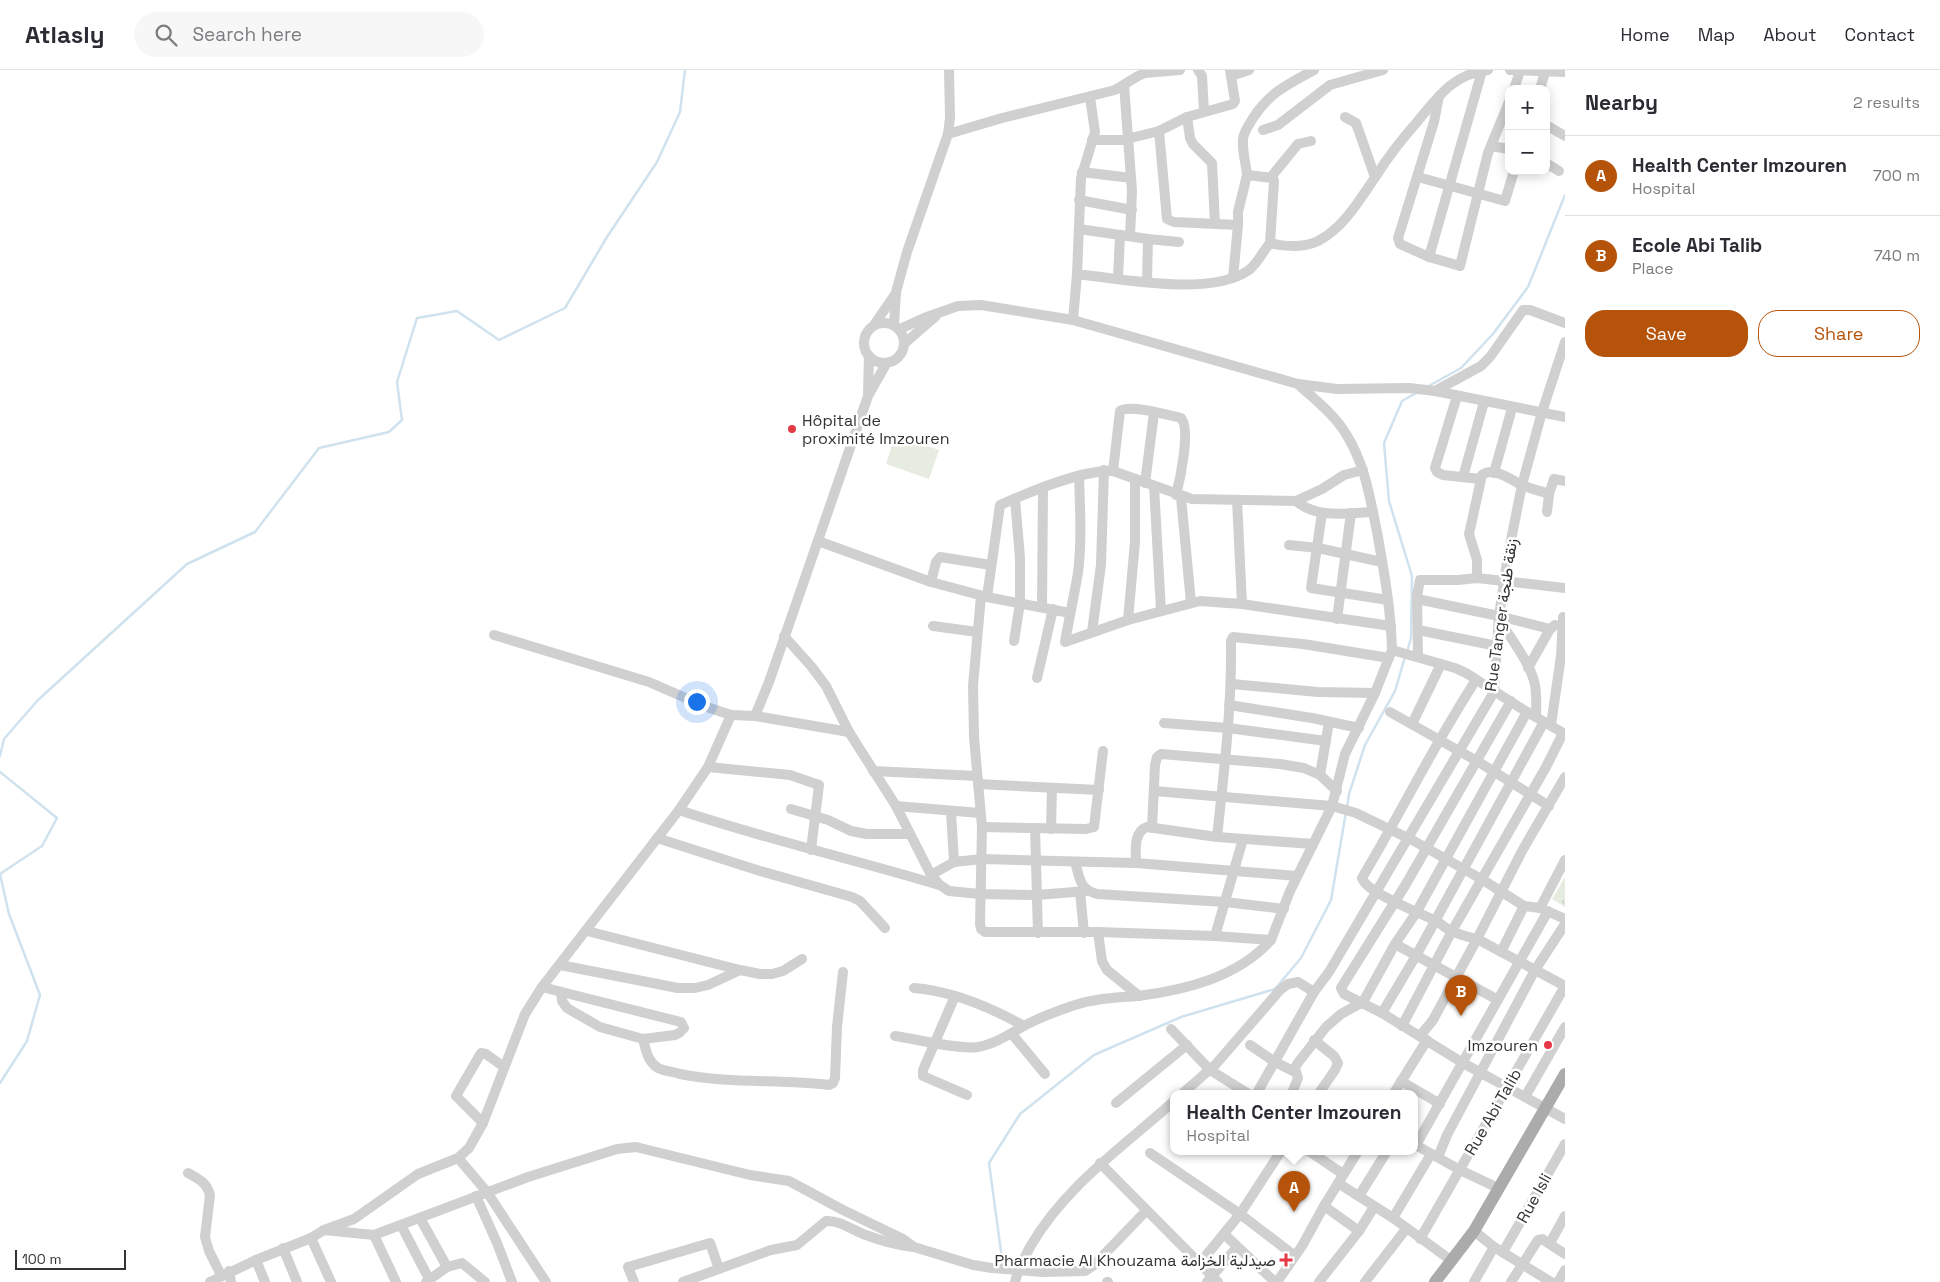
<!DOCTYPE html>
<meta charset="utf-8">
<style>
:root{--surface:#fff;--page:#f7f7f7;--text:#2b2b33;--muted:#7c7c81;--line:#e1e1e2;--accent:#b45309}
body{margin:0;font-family:"Space Grotesk",Vazirmatn,sans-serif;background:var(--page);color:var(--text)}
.controls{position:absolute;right:15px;top:15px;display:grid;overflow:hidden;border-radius:10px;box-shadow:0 2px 12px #0003}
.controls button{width:45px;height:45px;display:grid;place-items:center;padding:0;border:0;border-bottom:1px solid var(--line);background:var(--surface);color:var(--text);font:25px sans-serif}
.scale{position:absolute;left:15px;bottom:12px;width:111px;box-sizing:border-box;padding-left:5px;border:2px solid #333;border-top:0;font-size:14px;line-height:18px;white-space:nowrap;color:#333;-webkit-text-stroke:4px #fff;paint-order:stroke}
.you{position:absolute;left:696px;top:631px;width:18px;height:18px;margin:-12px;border:4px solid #fff;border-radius:50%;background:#1a73e8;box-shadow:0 0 0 8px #1a73e833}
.badge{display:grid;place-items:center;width:32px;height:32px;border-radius:50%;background:var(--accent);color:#fff;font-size:16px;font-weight:700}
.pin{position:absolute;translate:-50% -41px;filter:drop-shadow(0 1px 2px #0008)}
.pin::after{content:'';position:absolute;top:26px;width:18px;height:15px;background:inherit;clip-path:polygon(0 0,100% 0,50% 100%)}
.popup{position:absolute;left:1170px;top:1020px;width:248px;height:65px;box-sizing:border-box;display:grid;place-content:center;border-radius:10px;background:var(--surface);filter:drop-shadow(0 1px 4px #0005);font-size:16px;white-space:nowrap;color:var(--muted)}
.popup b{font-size:19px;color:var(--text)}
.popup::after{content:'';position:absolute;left:50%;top:100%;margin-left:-10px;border:10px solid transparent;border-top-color:var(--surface)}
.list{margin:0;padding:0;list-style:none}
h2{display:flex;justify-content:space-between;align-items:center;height:65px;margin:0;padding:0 20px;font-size:21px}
h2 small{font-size:16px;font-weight:400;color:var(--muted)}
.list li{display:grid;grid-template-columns:32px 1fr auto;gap:15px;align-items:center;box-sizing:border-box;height:80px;padding:0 20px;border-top:1px solid var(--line)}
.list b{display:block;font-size:19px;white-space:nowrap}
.list p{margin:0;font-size:16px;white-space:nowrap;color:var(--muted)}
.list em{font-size:16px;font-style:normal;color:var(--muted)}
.actions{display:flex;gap:10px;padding:15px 20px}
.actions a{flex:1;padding:11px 0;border:1px solid var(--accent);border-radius:20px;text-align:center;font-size:18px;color:var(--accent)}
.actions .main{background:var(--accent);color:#fff}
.icon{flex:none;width:28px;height:28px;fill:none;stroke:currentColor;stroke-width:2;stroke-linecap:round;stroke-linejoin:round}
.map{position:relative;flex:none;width:1565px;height:1212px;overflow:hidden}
header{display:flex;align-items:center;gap:30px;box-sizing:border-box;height:70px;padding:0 25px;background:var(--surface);border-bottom:1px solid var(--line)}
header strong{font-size:24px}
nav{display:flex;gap:28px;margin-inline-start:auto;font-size:18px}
.search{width:350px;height:45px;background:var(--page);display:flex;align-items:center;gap:12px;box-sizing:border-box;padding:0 18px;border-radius:28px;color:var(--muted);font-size:19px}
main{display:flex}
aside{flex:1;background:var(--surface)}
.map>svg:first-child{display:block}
.grass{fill:#e6ecdf}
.park{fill:url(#park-tufts)}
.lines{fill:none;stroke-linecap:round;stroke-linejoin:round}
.stream{stroke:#cfe2ee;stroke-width:2.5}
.minor{stroke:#d0d0d0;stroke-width:10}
.major{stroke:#ababab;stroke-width:12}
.poi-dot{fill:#e63946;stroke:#fff;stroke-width:2}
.labels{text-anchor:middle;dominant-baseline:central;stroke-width:5;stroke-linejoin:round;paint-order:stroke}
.poi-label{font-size:16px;fill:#333;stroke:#fff;text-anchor:end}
.street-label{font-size:16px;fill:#333;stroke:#fff}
</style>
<header>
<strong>Atlasly</strong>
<div class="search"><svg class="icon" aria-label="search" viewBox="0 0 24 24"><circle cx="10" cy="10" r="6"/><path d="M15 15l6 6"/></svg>Search here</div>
<nav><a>Home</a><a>Map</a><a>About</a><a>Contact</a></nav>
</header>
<main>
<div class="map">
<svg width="1565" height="1212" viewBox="0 0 1565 1212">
<defs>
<pattern id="park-tufts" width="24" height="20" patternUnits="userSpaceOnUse" patternTransform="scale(1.25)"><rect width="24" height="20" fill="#e6ecdf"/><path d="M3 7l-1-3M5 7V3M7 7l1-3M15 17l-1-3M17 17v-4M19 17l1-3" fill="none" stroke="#c6cbc0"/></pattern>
</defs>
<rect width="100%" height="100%" fill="#fff"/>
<path class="grass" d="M895,365l44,15 -10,29 -43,-15z"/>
<path class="park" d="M1565,807v30l-13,-8z"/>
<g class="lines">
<g class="stream">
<path d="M1427,317l34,-19 32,-34 35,-47 37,-92"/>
<path d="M1407,582l4,-14 1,-62 -23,-75 -5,-58 18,-42 14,-8"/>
<path d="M0,686l4,-17 34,-39 149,-136 68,-32 64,-84 70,-16 13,-12 -5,-38 20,-64 40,-7 42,29 66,-32 42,-71 50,-75 23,-50 5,-42"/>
<path d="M0,702l57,46 -15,28 -42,28"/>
<path d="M1347,737l2,-13 16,-49 30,-54 10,-34"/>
<path d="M0,804l9,40 31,81 -13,46 -27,42"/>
<path d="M1003,1196l-14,-103 31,-49 74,-59 87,-38 94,-28 26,-31 30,-58 15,-88"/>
</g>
<g class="minor">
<path d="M1198,0l4,6 2,35"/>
<path d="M1230,0l5,31 -2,3 -46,13 -28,14 8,88 7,3 64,3 -5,53"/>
<path d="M1510,0l55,2"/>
<path d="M1231,6l18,-6"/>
<path d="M1124,15l8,106 -2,45"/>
<path d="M1514,19l6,-18"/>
<path d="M1540,19l5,-17"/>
<path d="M1439,26l-5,26 -36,116 2,6 29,13 53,-186"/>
<path d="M1090,27l5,35 -14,46 -4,96c45,5 134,23 172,-4 9,-7 14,-19 21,-27 16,4 33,5 48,-2 26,-13 42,-42 58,-65 12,-19 26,-37 41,-54 21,-25 36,-48 71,-52"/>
<path d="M1187,47l3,21 3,6 19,19 3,61"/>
<path d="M1345,47l11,6 19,54"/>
<path d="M1546,55l19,11"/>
<path d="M1263,60l15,-5 52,-40 53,-15"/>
<path d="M948,64l54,-16 113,-28 23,-14 7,-3 35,-3"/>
<path d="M1092,70h31l36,-9"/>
<path d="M1491,76l18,3"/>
<path d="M1546,93l13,8"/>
<path d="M1082,102l49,6"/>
<path d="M1247,105c-1,-12 -5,-23 -4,-36 1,-8 6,-14 10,-21 16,-25 35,-34 61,-48"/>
<path d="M1271,107l27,-33 13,-3"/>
<path d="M1418,107l87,24 9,-30"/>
<path d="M1079,130l53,10"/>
<path d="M1238,155v-13l9,-37 26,3 1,3 -4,62"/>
<path d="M1079,159l69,10 -1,42"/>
<path d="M1148,169l31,3"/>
<path d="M1429,187l31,9 28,-113 21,-51"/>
<path d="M1118,208l2,-43"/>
<path d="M1073,250l4,-46"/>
<circle cx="884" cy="273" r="20"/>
<path d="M874,255l22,-32"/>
<path d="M894,255l2,-33 11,-40 41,-118 2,-16 -1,-48"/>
<path d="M900,259l24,-11 34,-12 23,-1 92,15 225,64 39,5 72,-1 26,3 130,26"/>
<path d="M905,273l31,-27"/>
<path d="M1298,314c17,16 36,30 48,50 19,30 24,64 31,98 7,39 14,78 15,118l63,18 11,5 61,39 38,22"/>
<path d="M1435,321l46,-25 9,-9 33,-47h7l35,13"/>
<path d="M868,323l1,-37"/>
<path d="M1457,326l-22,72 2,4 6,3 37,4"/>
<path d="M1113,401l7,-60c11,-7 48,4 61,7 10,11 -1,62 -5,77"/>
<path d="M1494,403l18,-65"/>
<path d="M1079,406c1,32 3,65 -1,97 -4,23 -9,46 -13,69l63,-22 72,-19 42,3 149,22"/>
<path d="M1463,407l21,-75"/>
<path d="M1145,413l9,-70"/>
<path d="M1154,416l7,125"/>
<path d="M1181,427l10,106"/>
<path d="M1237,430l5,104"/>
<path d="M1296,431c21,18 51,12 77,11"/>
<path d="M1547,442l2,-18"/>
<path d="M1322,443l-11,75 77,12"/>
<path d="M818,471l113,41 56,15 83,16"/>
<path d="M1289,475l29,3 64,14"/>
<path d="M1477,508v-18l-8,-26 13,-59c12,-9 29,5 40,10 9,4 19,6 27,9l5,-15 11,2"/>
<path d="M931,512l5,-20 4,-5 51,8"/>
<path d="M981,526l-8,90 1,51 8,90 -2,97 1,5 4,3h113l117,4 56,4 19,-49 42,-85 13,-52 30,-61 17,-43"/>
<path d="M987,527l13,-92c27,-12 85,-36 113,-34l79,28 104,2 26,-12 22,-14 19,-5"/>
<path d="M1417,529l82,17 51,13"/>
<path d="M1042,537l1,-118"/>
<path d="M1337,549l14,-106"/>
<path d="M1499,549c12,20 32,45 36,66 2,10 1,22 1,32"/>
<path d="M1128,550l7,-78v-63"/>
<path d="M933,556l44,6"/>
<path d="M1418,560l79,16"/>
<path d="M1092,562l9,-67 3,-95"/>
<path d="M494,565l155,47 55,24 27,9 24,1 94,16"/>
<path d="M784,566l27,30 15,20 23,46 47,74 35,69 9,10 9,6 31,3 57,1 50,-4"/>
<path d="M1014,571l6,-38v-45l-5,-59"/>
<path d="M1418,587l-1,-61 3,-16h38l19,-2 88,10"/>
<path d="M1528,598l22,-39 5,-4"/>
<path d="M1037,608l16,-69"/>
<path d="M1476,610c-42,64 -75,133 -114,198 4,15 59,35 74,43 6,3 10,8 16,10 9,5 20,6 29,10 28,15 56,30 84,45"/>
<path d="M1232,614l86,8 57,1"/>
<path d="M1511,631l-105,183 -65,104 3,6 38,19 81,50 102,56"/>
<path d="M1229,635l83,13 47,10"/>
<path d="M1390,642l87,49 72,45"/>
<path d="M755,646l14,-34 99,-286 18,-32"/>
<path d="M1164,653l64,5 98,13"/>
<path d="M1412,654l29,-60"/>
<path d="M1551,655l10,-69 2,-39"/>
<path d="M708,697l82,8 29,10 -8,65"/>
<path d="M873,701l104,5"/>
<path d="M1320,705l9,-53"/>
<path d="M978,714l121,6"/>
<path d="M1154,721l178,15 24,7 58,28 69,39 41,26 16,2 25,11"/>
<path d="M896,736l84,7"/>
<path d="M791,739l37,11 23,11 16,3h42"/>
<path d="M679,740c86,29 174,49 260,75"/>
<path d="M951,741l3,51"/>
<path d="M982,757l104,2 8,-2 9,-76"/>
<path d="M1035,758l3,105"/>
<path d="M1152,758l3,-63 2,-8 4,-3 119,10 24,4 16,7 17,16"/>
<path d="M1051,759l1,-41"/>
<path d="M1217,767c7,-65 15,-130 14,-196l2,-4 70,7 86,14"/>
<path d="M657,768l103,33 92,26 8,4 25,27"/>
<path d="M1075,792c5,16 4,27 22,32l128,8 59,7"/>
<path d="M1136,793c0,-12 -3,-31 11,-36l70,10 96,7"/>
<path d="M931,805l23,-13 28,-3 154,4 161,13"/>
<path d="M1080,822l4,41"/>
<path d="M1540,838l25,-48"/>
<path d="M587,861l153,39"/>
<path d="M1098,862l4,29 5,9 32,26"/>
<path d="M1215,866l28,-97"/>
<path d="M1395,874l103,56"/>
<path d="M1501,882l23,-46"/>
<path d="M560,895l118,23h17l13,-3 32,-15 20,4h12l11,-3 19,-12"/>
<path d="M542,917l139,35 3,6 -5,5 -4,2 -32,4 -43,-12 -33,-19 -5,-7 -1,-9"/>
<path d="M914,918c39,3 76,19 110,38"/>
<path d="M955,926l-32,74v6l44,19"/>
<path d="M1382,943l35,-59 127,-232"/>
<path d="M1402,956l50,-95 94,-164 17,-34"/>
<path d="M1171,959l39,41 37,23"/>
<path d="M1012,964l33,40"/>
<path d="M895,966c21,3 64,14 83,11 16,-3 30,-12 44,-20 16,-9 35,-16 53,-22 21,-7 41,-7 63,-9 48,-6 100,-19 133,-56"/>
<path d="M1420,966l13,-16 44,-81 45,-88 43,-74"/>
<path d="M643,969c3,11 4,22 15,29 6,3 16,4 22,6 49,10 100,5 149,11l4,-2 2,-5 2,-51 6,-55"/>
<path d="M1314,970l20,16 4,7 -3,7 -16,23"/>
<path d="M1250,975l25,17 20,10"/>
<path d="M1401,1011l39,23"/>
<path d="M1183,1023l33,-29 64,-74 8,-6 10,-2 16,10"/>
<path d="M1257,1023l57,-101 15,-20 165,-280 5,-76 9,-61 14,-70 20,-73 23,-70"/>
<path d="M1292,1023l6,-15 -3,-10 2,-4 29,-37 15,-13 22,-12 32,-58 21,-31 111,-201"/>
<path d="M1394,1023l33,-53"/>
<path d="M1525,1027l40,-70"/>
<path d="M1116,1033l71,-58"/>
<path d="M483,1053l-27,-27 25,-43 5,1 18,13"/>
<path d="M1414,1074l46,26 38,18"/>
<path d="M1416,1075l132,-234"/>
<path d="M1309,1081l34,23"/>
<path d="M1150,1083l90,61 55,42"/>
<path d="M1438,1087l9,-22 88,-165 30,-46"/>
<path d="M458,1088l29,34 59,90"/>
<path d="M1100,1093l118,119"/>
<path d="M188,1103c11,6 19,10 22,22l-5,42 4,14 12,24"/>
<path d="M1338,1113l55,35 59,43"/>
<path d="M476,1126l21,47 15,39"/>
<path d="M1359,1126l28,-45"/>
<path d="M1324,1136l35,25"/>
<path d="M420,1148l27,49"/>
<path d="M1393,1148l38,-64"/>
<path d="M401,1155l28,54"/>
<path d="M324,1160l50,5 154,-58 89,-28 19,-2 114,28 39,6 54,29 60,29 11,8 59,18 19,3 51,4 42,-1 9,-6 52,-54"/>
<path d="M1474,1161l20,16 57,35"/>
<path d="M1224,1164l51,48"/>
<path d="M374,1165l22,47"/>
<path d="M311,1168l20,44"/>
<path d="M1420,1169l145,-253"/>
<path d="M1550,1173l15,-27"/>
<path d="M283,1178l14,34"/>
<path d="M1503,1182l62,-108"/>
<path d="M256,1190l9,22"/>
<path d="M1200,1193l40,-49 41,-63"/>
<path d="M229,1201l2,11"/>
<path d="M210,1212l46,-22 55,-22 13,-8 30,-11 64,-45 40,-16 11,-10 14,-25 42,-109 17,-27 137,-177 29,-43 23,-52"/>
<path d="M426,1212l21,-15 15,-4 23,19"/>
<path d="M634,1212l-6,-15 82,-24 9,26"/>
<path d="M683,1212l88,-32 26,-5 29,-24c13,-1 25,8 37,13 16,6 33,11 50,13"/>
<path d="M1015,1212c3,-13 9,-23 15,-35 35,-61 93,-100 144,-146"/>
<path d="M1107,1212h1"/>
<path d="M1207,1212l30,-35"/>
<path d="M1277,1212l25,-36 22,-40 34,-55"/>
<path d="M1319,1212l40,-51 15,-24"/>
<path d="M1365,1212l41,-53"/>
<path d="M1474,1212l20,-35"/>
<path d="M1511,1212l27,-42 4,-1 23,15"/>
<path d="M1558,1212l7,-12"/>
</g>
<path class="major" d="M1435,1212l39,-51 91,-157"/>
</g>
<g class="poi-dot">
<circle cx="792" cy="359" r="5"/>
<circle cx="1548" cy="975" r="5"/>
<path d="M1283.5 1182.5h5v5h5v5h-5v5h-5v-5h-5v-5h5z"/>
</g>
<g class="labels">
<g class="poi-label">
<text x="802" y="350" text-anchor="start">Hôpital de<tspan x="802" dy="18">proximité Imzouren</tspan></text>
<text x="1538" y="975">Imzouren</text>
<text x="1276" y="1190">Pharmacie Al Khouzama صيدلية الخزامة</text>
</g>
<g class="street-label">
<text transform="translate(1501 545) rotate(-82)">Rue Tanger زنقة طنجة</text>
<text transform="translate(1493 1042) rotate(-60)">Rue Abi Talib</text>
<text transform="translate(1534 1128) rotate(-61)">Rue Isli</text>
</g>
</g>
</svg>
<div class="controls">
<button>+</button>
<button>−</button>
</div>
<div class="scale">100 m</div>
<div class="you"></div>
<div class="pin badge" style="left:1294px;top:1142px">A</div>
<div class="popup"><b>Health Center Imzouren</b>Hospital</div>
<div class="pin badge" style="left:1461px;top:946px">B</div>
</div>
<aside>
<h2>Nearby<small>2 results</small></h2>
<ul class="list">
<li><span class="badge">A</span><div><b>Health Center Imzouren</b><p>Hospital</p></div><em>700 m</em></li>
<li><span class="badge">B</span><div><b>Ecole Abi Talib</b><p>Place</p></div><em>740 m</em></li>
</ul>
<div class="actions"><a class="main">Save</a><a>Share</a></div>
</aside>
</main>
